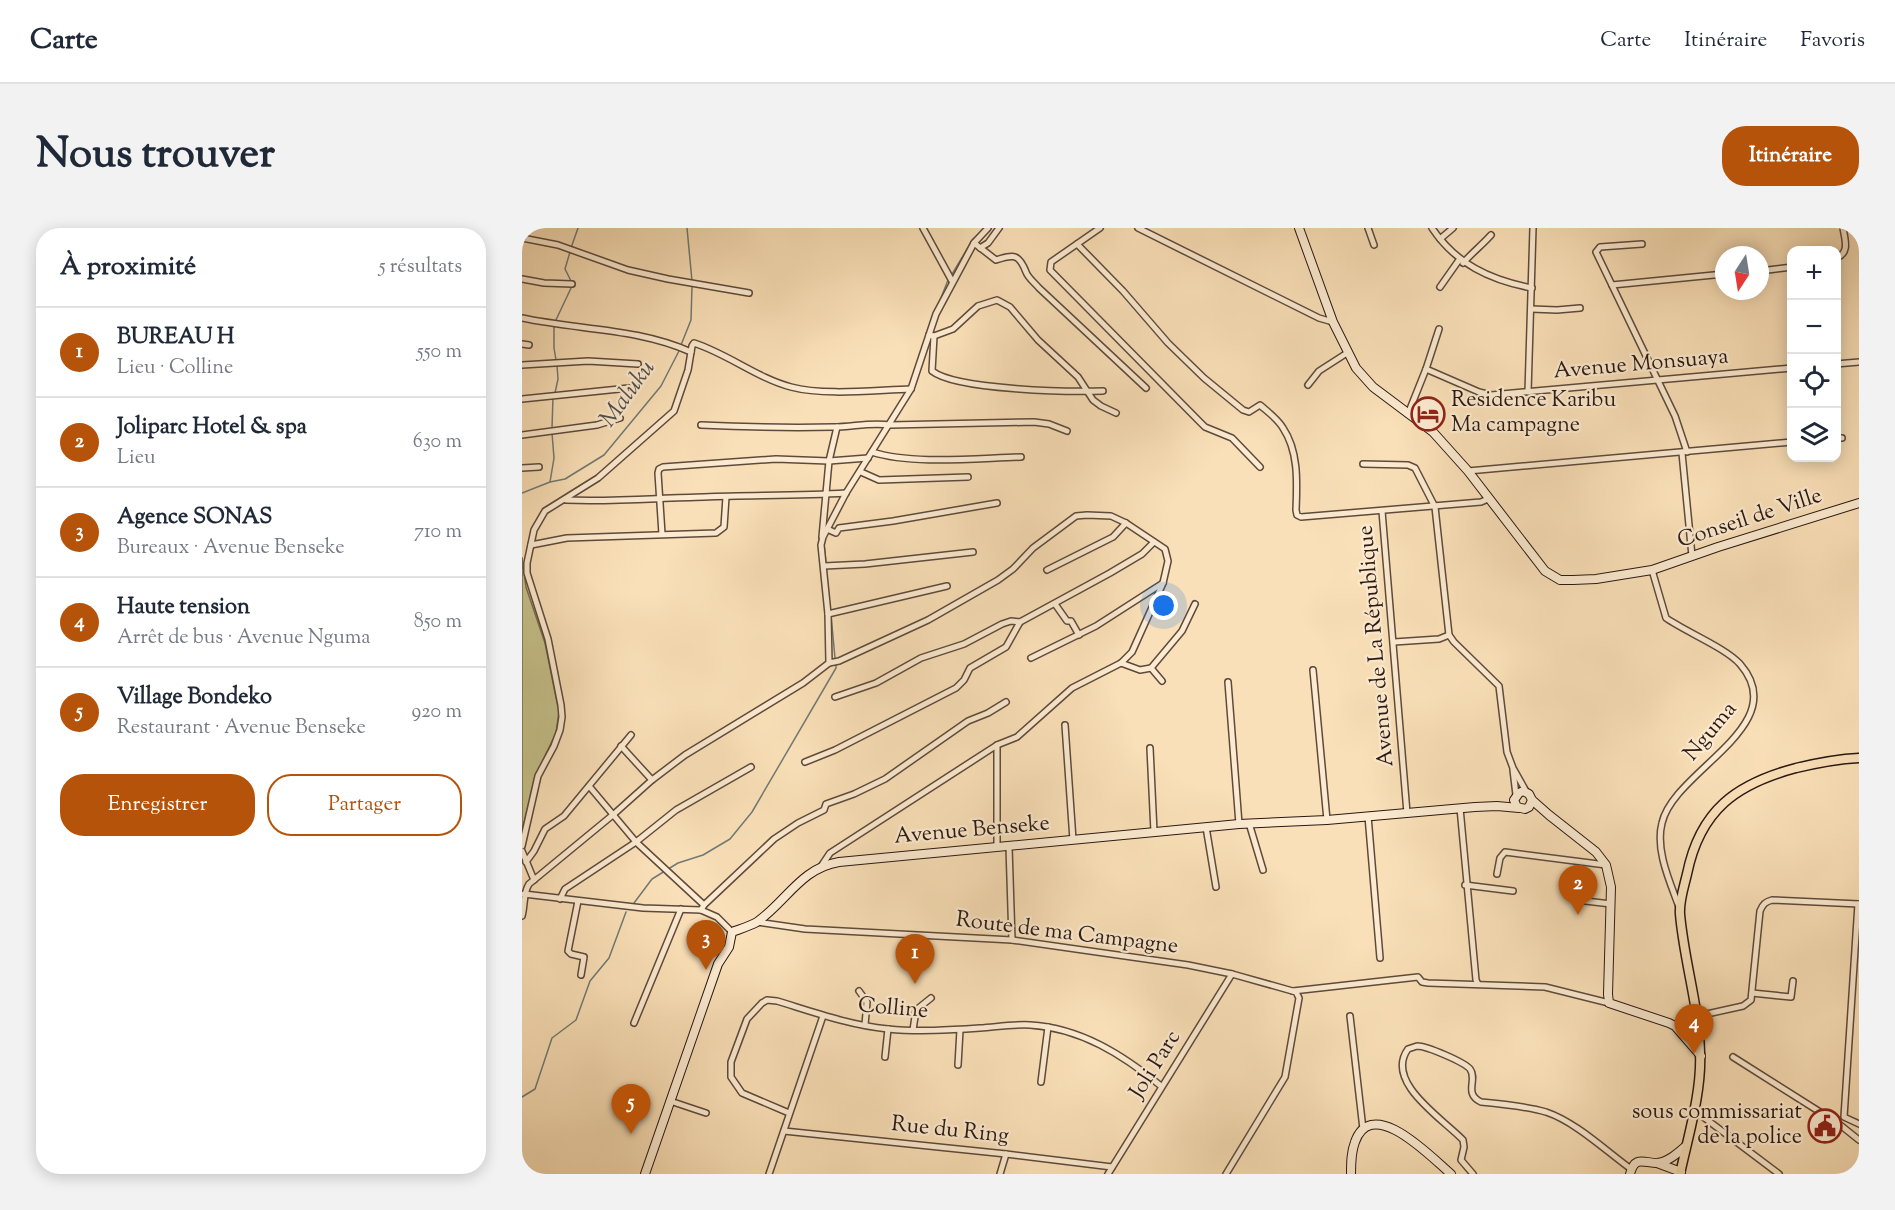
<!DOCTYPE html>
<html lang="fr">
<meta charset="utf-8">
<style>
:root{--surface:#fff;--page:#f2f2f3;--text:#1f2937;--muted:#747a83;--line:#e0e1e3;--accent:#b45309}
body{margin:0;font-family:"Sorts Mill Goudy",serif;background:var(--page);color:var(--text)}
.controls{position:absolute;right:18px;top:18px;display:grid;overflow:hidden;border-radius:12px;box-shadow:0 3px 15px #0003}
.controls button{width:54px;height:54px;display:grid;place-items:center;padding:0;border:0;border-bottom:2px solid var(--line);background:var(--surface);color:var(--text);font:30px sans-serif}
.compass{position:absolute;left:1193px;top:18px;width:54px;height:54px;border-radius:50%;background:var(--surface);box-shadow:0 3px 15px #0003;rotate:192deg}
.you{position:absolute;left:642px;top:378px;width:21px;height:21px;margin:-15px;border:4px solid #fff;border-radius:50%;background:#1a73e8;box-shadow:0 0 0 9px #1a73e833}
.badge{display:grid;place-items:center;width:39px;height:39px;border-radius:50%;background:var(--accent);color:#fff;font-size:20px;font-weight:700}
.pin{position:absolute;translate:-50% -50px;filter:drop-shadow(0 2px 3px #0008)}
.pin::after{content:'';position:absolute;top:32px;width:21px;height:18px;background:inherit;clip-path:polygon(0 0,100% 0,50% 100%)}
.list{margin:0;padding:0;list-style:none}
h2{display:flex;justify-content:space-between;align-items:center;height:78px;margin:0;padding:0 24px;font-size:26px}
h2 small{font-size:20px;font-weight:400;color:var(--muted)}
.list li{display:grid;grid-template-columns:39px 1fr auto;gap:18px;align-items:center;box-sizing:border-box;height:90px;padding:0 24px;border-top:2px solid var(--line)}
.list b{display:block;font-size:22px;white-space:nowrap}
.list p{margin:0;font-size:20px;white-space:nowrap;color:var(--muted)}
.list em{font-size:20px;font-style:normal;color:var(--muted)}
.actions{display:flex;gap:12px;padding:18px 24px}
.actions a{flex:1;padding:14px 0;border:2px solid var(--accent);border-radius:24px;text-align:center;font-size:21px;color:var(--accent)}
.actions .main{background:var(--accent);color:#fff}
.icon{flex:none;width:33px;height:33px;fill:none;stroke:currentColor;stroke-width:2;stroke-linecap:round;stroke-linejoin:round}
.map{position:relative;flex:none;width:1337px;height:946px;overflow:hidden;border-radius:24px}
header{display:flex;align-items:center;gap:36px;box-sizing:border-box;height:84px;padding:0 30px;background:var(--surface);border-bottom:2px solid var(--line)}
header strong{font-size:28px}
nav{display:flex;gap:33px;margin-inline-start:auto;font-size:21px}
.intro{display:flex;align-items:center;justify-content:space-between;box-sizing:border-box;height:144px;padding:0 36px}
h1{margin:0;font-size:42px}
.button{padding:15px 27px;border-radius:24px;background:var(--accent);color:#fff;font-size:21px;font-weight:700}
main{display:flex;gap:36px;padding:0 36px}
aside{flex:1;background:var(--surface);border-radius:24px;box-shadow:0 3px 15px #0003}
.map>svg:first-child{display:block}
.green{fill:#c5c08a;stroke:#786c4e;stroke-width:1.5}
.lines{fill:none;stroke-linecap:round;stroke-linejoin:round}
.stream{stroke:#717a75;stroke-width:1.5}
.street-casing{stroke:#5e4a3c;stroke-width:8}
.secondary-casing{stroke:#2a1812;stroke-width:10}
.primary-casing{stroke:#2a1812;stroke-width:11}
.street{stroke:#fcebd1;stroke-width:5}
.secondary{stroke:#fcebd1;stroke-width:8}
.primary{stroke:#fae0b8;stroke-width:8}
.labels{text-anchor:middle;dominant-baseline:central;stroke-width:4.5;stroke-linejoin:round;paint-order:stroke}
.street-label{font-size:22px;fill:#2a1812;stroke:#fcebd1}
.poi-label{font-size:22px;fill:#2a1812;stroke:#fcebd1;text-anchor:start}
.water-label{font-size:24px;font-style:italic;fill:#54514c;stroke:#fcebd1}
</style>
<header>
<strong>Carte</strong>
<nav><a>Carte</a><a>Itinéraire</a><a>Favoris</a></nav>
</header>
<div class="intro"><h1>Nous trouver</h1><a class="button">Itinéraire</a></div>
<main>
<aside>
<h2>À proximité<small>5 résultats</small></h2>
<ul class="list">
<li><span class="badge">1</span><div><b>BUREAU H</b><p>Lieu · Colline</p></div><em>550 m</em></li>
<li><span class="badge">2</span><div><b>Joliparc Hotel &amp; spa</b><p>Lieu</p></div><em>630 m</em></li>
<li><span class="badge">3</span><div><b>Agence SONAS</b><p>Bureaux · Avenue Benseke</p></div><em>710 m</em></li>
<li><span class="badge">4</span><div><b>Haute tension</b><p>Arrêt de bus · Avenue Nguma</p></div><em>850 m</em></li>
<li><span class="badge">5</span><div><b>Village Bondeko</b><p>Restaurant · Avenue Benseke</p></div><em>920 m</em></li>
</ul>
<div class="actions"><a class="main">Enregistrer</a><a>Partager</a></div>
</aside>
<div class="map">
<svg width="1337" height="946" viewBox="0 0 1337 946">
<rect width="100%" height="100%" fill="#fae0b8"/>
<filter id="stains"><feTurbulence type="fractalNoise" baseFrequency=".00333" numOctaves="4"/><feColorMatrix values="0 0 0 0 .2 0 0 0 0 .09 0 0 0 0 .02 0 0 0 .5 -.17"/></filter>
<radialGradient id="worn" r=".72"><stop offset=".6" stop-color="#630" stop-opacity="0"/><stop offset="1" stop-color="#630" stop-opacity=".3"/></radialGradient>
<path class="green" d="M0,329l4,30 19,56 14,69 -3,21 -20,42 -14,56z"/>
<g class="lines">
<g class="stream">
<path d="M165,0l5,53"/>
<path d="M49,20l7,-20"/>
<path d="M48,24l-5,17 6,12"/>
<path d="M429,48l22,-37 11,-10"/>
<path d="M417,75l9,-23"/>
<path d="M33,94l17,-36"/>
<path d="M32,99v21l2,12"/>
<path d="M159,117l10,-25 1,-34"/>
<path d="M33,165l3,-14 -1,-14"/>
<path d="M30,200l1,-31"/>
<path d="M28,254l4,-24 -2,-25"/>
<path d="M0,265l28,-11 15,-3 39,-24 57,-69 19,-37"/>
<path d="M302,316l2,19"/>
<path d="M304,339l4,43"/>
<path d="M309,387l4,43"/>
<path d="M112,675l18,-24 26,-16 25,-8 27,-16 22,-27 84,-144v-5"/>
<path d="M0,869l13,-8 17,-51 24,-18 14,-39 19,-23 17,-46"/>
</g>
<defs>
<g id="street">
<path d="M401,0l29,53"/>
<path d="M578,0l-49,34 -1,8 148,150 7,7 27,11 28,29"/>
<path d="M616,0l181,90 14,4"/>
<path d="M846,0l6,17"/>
<path d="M910,0c24,36 58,52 100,60"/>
<path d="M0,10l36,7 70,25 40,9 81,14"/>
<path d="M918,11l13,-11"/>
<path d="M452,15l22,17c18,-6 23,-6 30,12 2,6 9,11 13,16l107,100"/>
<path d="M555,16l46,47 45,52 36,35 39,32 6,2 11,-7c8,7 18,14 23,23 16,24 14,55 13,82l1,5 4,2 180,-15 7,-3"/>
<path d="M1120,16l-42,3 -4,5 79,164 12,36"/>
<path d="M458,20l8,-5 11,-15"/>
<path d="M1314,30c14,-5 9,-18 7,-30"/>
<path d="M941,35c10,-11 19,-18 28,-28"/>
<path d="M1238,43l32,-4"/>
<path d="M0,51l22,4 28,1"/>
<path d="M1090,57l112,-11"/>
<path d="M918,59l19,-27"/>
<path d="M1009,81l26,1 23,-2"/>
<path d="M0,90c56,12 116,10 169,34"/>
<path d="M407,107l5,1 19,-7 25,-23 19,-6 13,7 28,33 40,37 15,23 8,6 15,7"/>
<path d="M412,108l-2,35c24,19 137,21 171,20"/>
<path d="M0,116l7,1"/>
<path d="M1314,136l23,-2"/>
<path d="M0,137l66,-4 50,3"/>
<path d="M904,141l53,23 12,3 301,-27"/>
<path d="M786,157l11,-14 28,-18"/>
<path d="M1006,164l5,-164"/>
<path d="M0,171l107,-11"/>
<path d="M886,186l18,-45 13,-40"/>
<path d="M179,197c44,2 88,3 132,2 20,0 37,-5 57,-2l144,-3 15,2 18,7"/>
<path d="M0,207l75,-10 23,-7"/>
<path d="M1314,210h6"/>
<path d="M350,224c40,13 106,6 149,5"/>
<path d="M1160,225l10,103"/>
<path d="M841,236l45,1 7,3 20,39 14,128 5,7 45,44 8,66 6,16 14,25"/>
<path d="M0,240l17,-1"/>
<path d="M946,243l324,-29"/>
<path d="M339,244l18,8 89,-3"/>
<path d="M44,272c46,2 91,-2 138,-3 47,-2 94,-1 142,-4"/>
<path d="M860,283l25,302"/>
<path d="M305,301l9,4 3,-5 54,-7 104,-18"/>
<path d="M140,306l-4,-61 1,-4 4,-2 113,-8 53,2 39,-3"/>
<path d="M300,309l7,-76 8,-34"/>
<path d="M9,317l36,-7 149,-5 8,-6 2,-30"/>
<path d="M302,338l41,-2 108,-12"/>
<path d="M525,342l66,-33 13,-14"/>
<path d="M1130,342l14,48c20,14 60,30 74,46 54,62 -66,106 -78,159 -7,27 8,59 17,84"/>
<path d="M533,376l12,17h4l8,14"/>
<path d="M306,386l119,-28"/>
<path d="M872,414l45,-3 10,-4"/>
<path d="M509,430l65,-32 67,-43"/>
<path d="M599,435l19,7 11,-2 11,13"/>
<path d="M629,440l31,-37 13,-27"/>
<path d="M791,442l14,150"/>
<path d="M706,454l11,142"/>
<path d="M313,469l41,-14 45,-25 43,-14 38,-20 9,-3 9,1"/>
<path d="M543,497l8,115"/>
<path d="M99,518l31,34"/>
<path d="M628,520l4,84"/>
<path d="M283,534l30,-12 121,-62 8,-8 6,-12 36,-21 14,-25 90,-49 32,-19 12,-12"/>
<path d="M991,542l3,25"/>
<path d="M67,558l47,56 68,63"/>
<path d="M938,580l16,172 2,4"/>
<path d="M846,588l12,142"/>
<path d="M727,595l14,47"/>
<path d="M684,599l10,60"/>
<path d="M0,618l16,-70 16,-30 6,-16 2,-13 -1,-12 -13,-66 -21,-66v-10l7,-33 11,-19 53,-33 76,-67 14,-41 4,-24 2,-3c34,11 63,35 97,44 34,9 84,3 120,2"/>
<path d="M475,619v-102"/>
<path d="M487,619l3,93"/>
<path d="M0,623l12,29"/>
<path d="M4,634l8,-11 11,-22 19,-13 67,-81"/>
<path d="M300,637l8,-12 167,-108 20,-8 55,-49 49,-25 11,-11 31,-69 5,-22 -3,-12 -39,-26 -15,-7 -24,-1 -11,1 -43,32 -20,21 -15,11 -70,40 -89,41 -10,2"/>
<path d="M975,646l3,-16 5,-6 101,13"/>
<path d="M943,657l48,6"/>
<path d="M2,666l119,14 58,2 16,7 15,15"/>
<path d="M38,671l5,-10 71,-47 40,-32 75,-43"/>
<path d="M1055,672l34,4"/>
<path d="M56,673l-10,50 3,3 13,3 -3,18"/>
<path d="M1336,676l-14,213 15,7"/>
<path d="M179,682l3,-5 70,-66 24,-16 26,-13 2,-6 28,-10 31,-15 83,-58 20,-8 18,-11"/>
<path d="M0,688c3,-10 1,-23 7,-32l85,-70 38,-34 33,-25 118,-72 26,-20 -1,-49 -7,-69 2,-8 23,-44 65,-104 25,-75 38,-71 14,-15"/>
<path d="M235,694l48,7 207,11 176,25 44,9 64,18 3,6 -14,79 -59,97"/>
<path d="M337,763l8,11 -2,23"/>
<path d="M771,763l125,-14 4,5 6,1 117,4 64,16"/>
<path d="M1230,765l39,4 2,-16"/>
<path d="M828,788l13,113"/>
<path d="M1176,788l45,-10 8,-6 9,-89c3,-7 5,-9 12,-11l87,4"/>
<path d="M112,795l47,-114"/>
<path d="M391,802l3,-20 15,-12"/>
<path d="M363,829l3,-28"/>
<path d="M1211,829l106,67 20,16"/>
<path d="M436,837l2,-35"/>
<path d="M519,854l7,-55"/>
<path d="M148,873l36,12"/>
<path d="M1172,882l85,64"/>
<path d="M267,885l-47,-20 -11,-16v-15l16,-43 15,-16 5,-3 10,1c36,11 72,24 111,28 30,3 62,1 92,-1 16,-1 34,-4 50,-3 51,3 93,30 131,61"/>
<path d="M262,903l222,23 106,13"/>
<path d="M247,946l54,-158"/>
<path d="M478,946l6,-20"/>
<path d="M586,946l124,-200"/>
<path d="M951,946l-12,-14 3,-13 -1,-7c-20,-21 -79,-58 -55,-91 3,-1 6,-2 9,-3 10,0 47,16 53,23 8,11 -7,24 11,33 22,2 44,4 65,10 30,10 60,39 85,57"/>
</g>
<g id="secondary">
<path d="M777,0l34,94 23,46 17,19 60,45 35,39 77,100 15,9h13l23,-1 56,-9 66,-23 141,-44"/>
<path d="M1010,572l-3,7 -4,2 -8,-2 -3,-7 5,-7 4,-2 6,3 3,6 17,15 47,37 10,13 5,22 -3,107 1,9 60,20 6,3 26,30"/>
<path d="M1135,935l24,9"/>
<path d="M123,946l73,-210 11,-17 3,-15c8,-3 18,-6 25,-10 29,-20 44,-54 82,-60l400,-38 88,-4 148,-13 22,-1 22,2"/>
<path d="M829,946c0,-11 0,-22 4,-32 17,-48 77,16 96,32"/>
<path d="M1108,946c5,-19 14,-11 27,-11 11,-1 21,-10 29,-17"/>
</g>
<path id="primary" d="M1158,946c8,-37 22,-83 20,-121 -1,-47 -16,-92 -20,-139 -1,-13 4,-27 7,-40 13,-64 49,-90 109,-106 21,-5 42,-9 63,-10"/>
</defs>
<use href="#street" class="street-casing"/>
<use href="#secondary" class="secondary-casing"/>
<use href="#primary" class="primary-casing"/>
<use href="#street" class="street"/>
<use href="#secondary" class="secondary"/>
<use href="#primary" class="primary"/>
</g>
<defs>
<symbol id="hotel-ring" viewBox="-11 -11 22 22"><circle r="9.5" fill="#fcebd1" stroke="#8f2418" stroke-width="1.5"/><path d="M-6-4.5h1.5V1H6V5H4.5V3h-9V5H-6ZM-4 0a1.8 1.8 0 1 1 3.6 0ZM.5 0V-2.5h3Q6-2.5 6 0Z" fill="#8f2418"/></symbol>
<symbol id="civic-ring" viewBox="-11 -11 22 22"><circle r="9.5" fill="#fcebd1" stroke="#8f2418" stroke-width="1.5"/><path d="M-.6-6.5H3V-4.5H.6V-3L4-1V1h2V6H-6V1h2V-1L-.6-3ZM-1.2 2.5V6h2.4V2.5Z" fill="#8f2418"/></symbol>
</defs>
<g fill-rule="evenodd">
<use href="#hotel-ring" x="887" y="167" width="38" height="38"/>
<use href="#civic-ring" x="1284" y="879" width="38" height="38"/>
</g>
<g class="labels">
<g class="street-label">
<text transform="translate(1119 137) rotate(-5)">Avenue Monsuaya</text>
<text transform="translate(1228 291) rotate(-18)">Conseil de Ville</text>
<text transform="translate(855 418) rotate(-95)">Avenue de La République</text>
<text transform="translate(1189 504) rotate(-50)">Nguma</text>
<text transform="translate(450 603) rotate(-5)">Avenue Benseke</text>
<text transform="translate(545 706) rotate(7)">Route de ma Campagne</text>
<text transform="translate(371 781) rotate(5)">Colline</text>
<text transform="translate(634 837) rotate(-58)">Joli Parc</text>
<text transform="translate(428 903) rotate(6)">Rue du Ring</text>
</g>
<g class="poi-label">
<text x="929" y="173">Residence Karibu<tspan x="929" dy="25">Ma campagne</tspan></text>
<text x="1280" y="885" text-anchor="end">sous commissariat<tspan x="1280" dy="25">de la police</tspan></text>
</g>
<g class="water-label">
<text transform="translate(106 166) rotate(-54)">Maluku</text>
</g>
</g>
<rect width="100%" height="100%" filter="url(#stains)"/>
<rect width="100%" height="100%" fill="url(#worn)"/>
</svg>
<div class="controls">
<button>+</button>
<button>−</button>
<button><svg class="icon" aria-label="locate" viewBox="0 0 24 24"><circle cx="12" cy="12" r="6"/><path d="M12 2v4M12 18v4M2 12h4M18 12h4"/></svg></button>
<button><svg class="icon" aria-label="layers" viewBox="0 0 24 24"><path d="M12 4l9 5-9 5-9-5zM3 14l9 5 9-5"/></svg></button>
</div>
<svg class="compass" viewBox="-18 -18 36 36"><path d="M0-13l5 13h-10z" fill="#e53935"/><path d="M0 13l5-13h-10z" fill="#747a83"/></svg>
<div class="you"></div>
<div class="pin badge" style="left:393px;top:756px">1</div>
<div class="pin badge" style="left:1056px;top:687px">2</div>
<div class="pin badge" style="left:184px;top:742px">3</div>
<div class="pin badge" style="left:1172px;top:826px">4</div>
<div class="pin badge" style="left:109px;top:906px">5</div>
</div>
</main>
